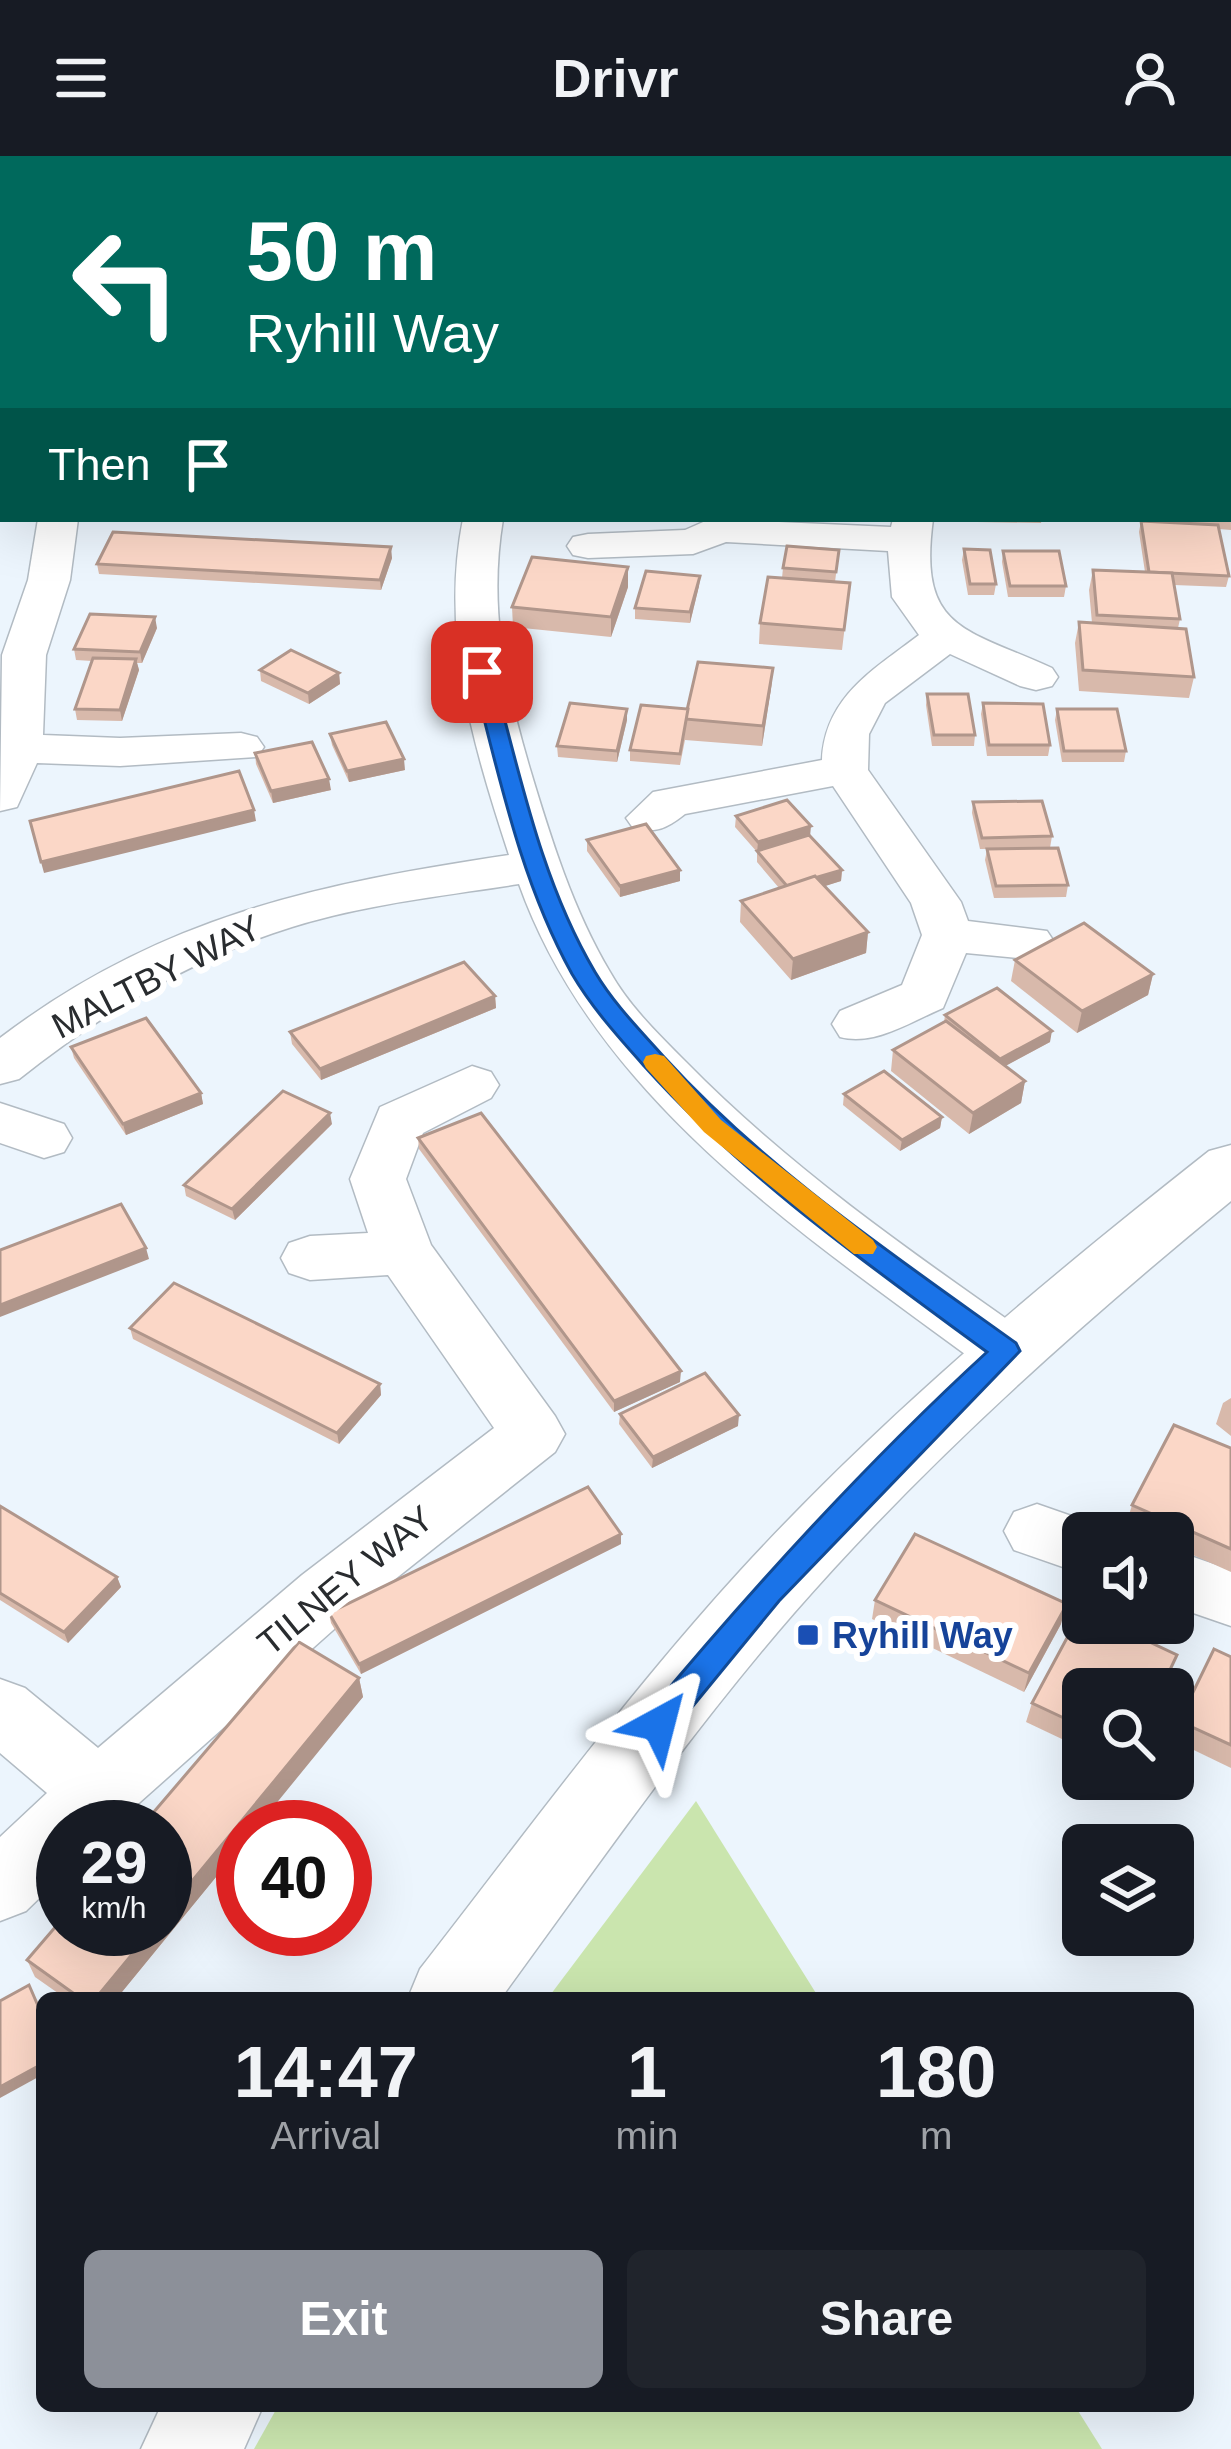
<!DOCTYPE html>
<style>
:root{--surface:#171b24;--page:#20242c;--text:#f1f3f6;--muted:#9ea1a6;--accent:#8c9099}
body{margin:0;font-family:Helvetica,sans-serif;background:var(--page);color:var(--text);height:100vh;display:flex;flex-direction:column;font-size:45px;white-space:nowrap}
*{box-sizing:border-box;margin:0}
p{font-size:39px;color:var(--muted)}
.icon{flex:none;width:66px;height:66px;fill:none;stroke:currentColor;stroke-width:2;stroke-linecap:round;stroke-linejoin:round}
.map{position:relative;flex:1;overflow:hidden}
.side{position:absolute;left:36px;top:1836px;width:1158px;height:420px;display:flex;flex-direction:column;background:var(--surface);border-radius:18px;box-shadow:0 12px 48px #0002}
.side>*{flex:none}
.top-card{position:absolute;left:0px;top:0px;width:1233px;height:366px;box-shadow:0 12px 48px #0002;background:#00695c;color:#fff;overflow:hidden}
.tools{position:absolute;left:1062px;top:1356px;display:grid;gap:24px}
.tools a{display:grid;place-items:center;width:132px;height:132px;border-radius:18px;background:var(--surface);box-shadow:0 12px 48px #0002;font-size:60px}
.speed{position:absolute;left:36px;top:1644px;display:flex;gap:24px;font-size:60px;font-weight:700;text-align:center}
.speed>*{display:grid;place-content:center;width:156px;height:156px;border-radius:50%;background:var(--surface);box-shadow:0 12px 48px #0002;line-height:1}
.speed small{font-size:30px;font-weight:400}
.speed .limit{border:18px solid #d22;background:#fff;color:#111}
.pin{position:absolute;display:grid;place-items:center;width:102px;height:102px;color:#fff;margin:-51px;border-radius:24px;box-shadow:0 6px 18px #0006}
.me{position:absolute;width:132px;margin:-66px;rotate:38deg;stroke-linejoin:round;filter:drop-shadow(0 0 9px #0008)}
.turn{display:flex;align-items:center;gap:42px;height:252px;padding:0 48px;font-size:54px}
.turn .icon{width:156px;height:156px;stroke-width:2.5}
.turn b{display:block;font-size:84px;line-height:102px}
.then{display:flex;align-items:center;height:114px;padding:0 48px;background:#0003;gap:24px;font-size:45px}
.eta{display:flex;justify-content:space-evenly;align-items:center;height:204px;text-align:center}
.eta b{font-size:72px;font-weight:600;line-height:84px}
.action{display:flex;gap:24px;margin-top:auto;padding:24px 48px}
.action a{flex:1;height:138px;border-radius:18px;background:var(--accent);color:#fff;font-size:48px;font-weight:600;line-height:138px;text-align:center}
.action a+a{background:var(--page);color:var(--text)}
header{display:flex;justify-content:space-between;align-items:center;height:156px;padding:0 48px;background:var(--surface);font-size:54px;font-weight:600}
.map>svg:first-child{display:block}
</style>
<header><svg class="icon" aria-label="menu" viewBox="0 0 24 24"><path d="M4 6h16M4 12h16M4 18h16"/></svg>Drivr<svg class="icon" aria-label="person" viewBox="0 0 24 24"><circle cx="12" cy="8" r="4"/><path d="M4 21q1-7 8-7t8 7"/></svg></header>
<div class="map">
<svg width="1231" height="2293" viewBox="0 0 1231 2293">
<rect width="100%" height="100%" fill="#ecf5fd"/>
<!-- green -->
<g fill="#cae5ae">
<path d="M696,1645L819,1842H548Z"/>
<path d="M278,2250H1075L1102,2293H254Z"/>
</g>
<g fill="none" stroke-linecap="round" stroke-linejoin="round">
<!-- street casing -->
<g stroke="#b2bbc3" stroke-width="3">
<g id="street">
<path d="M130,0H179L128,3Z"/>
<path d="M273,0H307L309,3H275Z"/>
<path d="M785,0H820L783,3Z"/>
<path d="M3,18V38L0,39V19Z"/>
<rect x="1230" y="47" width="1" height="20"/>
<path d="M0,139L3,140V162L0,161Z"/>
<rect x="1230" y="194" width="1" height="22"/>
<rect x="0" y="336" width="3" height="24"/>
<path d="M38,363H78L70,424L46,499L43,579L120,582L241,577L257,581L264,591L257,601L120,610L37,607L17,651L0,655L2,499L28,424Z"/>
<path d="M463,363H503C488,452 505,528 530,613C551,683 573,754 610,816C629,850 659,879 686,906C789,1011 908,1094 1028,1178L1037,1195L1028,1212L1006,1219L984,1212C807,1081 596,944 519,728C443,740 365,748 292,771C192,802 101,858 19,923L0,928V882C159,761 316,728 509,699C473,589 440,479 463,363Z"/>
<path d="M710,363L891,371L893,363H933C918,474 964,472 1052,512L1058,521L1052,530L1036,534L1020,530L950,498L885,547L869,578L868,614L961,746L968,765L1047,775L1055,787L1047,799L1029,803L966,797L943,852C910,866 875,890 840,881L832,868L840,855L902,829L922,779L911,747L833,630L685,658C667,672 656,678 633,672L626,662L653,636L822,604C825,541 873,514 919,479L892,441L888,395L726,386L693,398L588,402L573,399L567,390L573,381L588,378L685,374Z"/>
<path d="M472,910L491,916L499,929L491,942L423,977L406,1023L431,1089L555,1260L565,1278L555,1296L350,1459L112,1671H63V1719L26,1755L0,1765V1681L47,1637L0,1597V1523L25,1532L98,1592L302,1419L494,1272L388,1119L310,1124L289,1117L281,1102L289,1087L310,1080L368,1077L350,1023L380,951Z"/>
<path d="M0,947L64,968L72,982L64,996L44,1002L0,987Z"/>
<path d="M1037,1348L1106,1372L1109,1377H1083V1418L1014,1394L1004,1375L1014,1356Z"/>
<path d="M1173,1394L1231,1414V1470L1173,1450Z"/>
</g>
</g>
<!-- secondary casing -->
<g stroke="#b2bbc3" stroke-width="3">
<g id="secondary">
<path d="M1231,989V1045C1076,1172 926,1306 794,1457C688,1579 596,1712 501,1842H408L420,1813C525,1678 625,1541 740,1415C882,1260 1044,1125 1209,995Z"/>
<path d="M161,2250H263L244,2293H141Z"/>
</g>
</g>
<!-- street -->
<use href="#street" fill="#fff" fill-rule="evenodd"/>
<!-- secondary -->
<use href="#secondary" fill="#fff" fill-rule="evenodd"/>
</g>
<!-- wall -->
<g fill="#d8b9ab">
<path d="M1230,283L1231,374L1219,373L1229,420L1226,431L1174,429L1180,463L1178,472L1194,521L1189,542L1079,535L1075,487L1079,466L1092,467L1089,434L1093,414L1145,416L1139,376L1141,365L1182,367L1181,363H1230Z"/>
<path d="M975,363H1042L1041,367L976,366Z"/>
<path d="M964,393L996,428L994,439H968L962,404Z"/>
<path d="M839,394L835,426L850,427L842,494L759,488L760,467L782,422L783,412Z"/>
<path d="M1003,395L1066,430L1064,441H1008L1002,406Z"/>
<path d="M392,402L381,434L99,418L97,408Z"/>
<path d="M628,411V431L611,481L513,471L512,451Z"/>
<path d="M700,420L699,430L690,467L635,463V452Z"/>
<path d="M157,472L142,507H137L139,514L122,565L77,564L75,553L92,505L76,504L74,493Z"/>
<path d="M773,512L771,533L762,590L685,584L680,609L630,605V594L688,553Z"/>
<path d="M260,514L339,517L340,528L309,548L261,525Z"/>
<path d="M927,538L975,579L974,590H932L926,549Z"/>
<path d="M983,547L1050,589L1048,600H987L981,558Z"/>
<path d="M1057,553L1126,595L1124,606H1062L1055,564Z"/>
<path d="M627,564L617,606L558,601L557,590Z"/>
<path d="M330,578L405,614L349,626L332,589Z"/>
<path d="M255,597L331,634L273,647L256,608Z"/>
<path d="M973,646L1052,680L1050,692L980,693L972,657Z"/>
<path d="M736,660L810,680L842,714L841,725L824,730L868,776L866,797L791,824L740,766L741,745L779,732L757,706V696L735,671Z"/>
<path d="M587,684L680,714V725L620,741L587,695Z"/>
<path d="M987,693L1068,729L1066,741L994,742L985,704Z"/>
<path d="M1015,804L1153,818L1148,839L1077,877L1011,825Z"/>
<path d="M495,840L496,852L321,924L292,888L290,876Z"/>
<path d="M945,859L1050,886L1005,910L1025,925L1021,947L969,978L891,915L893,894L944,866Z"/>
<path d="M71,891L201,937L203,948L126,979L74,902Z"/>
<path d="M844,938L942,961L940,972L900,995L843,949Z"/>
<path d="M332,968L235,1064L186,1040L184,1029Z"/>
<path d="M418,982L680,1226L614,1256L419,993Z"/>
<path d="M130,1172L380,1228L381,1239L339,1288L133,1183Z"/>
<path d="M1231,1242V1280L1216,1268L1223,1247Z"/>
<path d="M620,1258L738,1270L652,1312L619,1268Z"/>
<path d="M1231,1292V1416L1173,1390V1377H1144L1126,1369L1132,1349Z"/>
<path d="M0,1350L117,1421L121,1431L68,1487L0,1444Z"/>
<path d="M621,1388L361,1518L331,1467L329,1457Z"/>
<path d="M875,1444L1061,1468L1024,1536L872,1463Z"/>
<path d="M1082,1454L1083,1467H1109L1177,1499L1163,1533H1083V1593L1026,1566L1032,1547Z"/>
<path d="M1231,1501V1612L1173,1584L1179,1565Z"/>
<path d="M359,1522L363,1541L243,1671V1688L117,1842H65L35,1821L27,1804Z"/>
</g>
<!-- shaded-wall -->
<g fill="#b0968b">
<path d="M23,0H86L67,3H4Z"/>
<path d="M342,0H381V2L336,3V1Z"/>
<rect x="0" y="286" width="3" height="20"/>
<path d="M391,391L392,402L381,434L380,424Z"/>
<path d="M628,411V431L611,481V461Z"/>
<path d="M700,420L699,430L690,467V456Z"/>
<path d="M155,461L157,472L142,507L140,496Z"/>
<path d="M136,503L139,514L122,565L120,554Z"/>
<path d="M773,512L771,533L762,590L763,570Z"/>
<path d="M339,517L340,528L309,548L308,537Z"/>
<path d="M627,553V564L617,606V595Z"/>
<path d="M404,603L405,614L349,626L347,615Z"/>
<path d="M329,623L331,634L273,647L271,635Z"/>
<path d="M254,654L256,665L44,717L41,706Z"/>
<path d="M811,670L810,681L757,697L758,686Z"/>
<path d="M680,714V725L620,741V730Z"/>
<path d="M842,714L841,725L788,742L789,731Z"/>
<path d="M868,776L866,797L791,824L793,803Z"/>
<path d="M1153,818L1148,839L1077,877L1082,855Z"/>
<path d="M495,840L496,852L321,924L320,913Z"/>
<path d="M1052,875L1050,886L998,914L1000,903Z"/>
<path d="M1025,925L1021,947L969,978L973,957Z"/>
<path d="M201,937L203,948L126,979L123,968Z"/>
<path d="M330,957L332,968L235,1064L232,1053Z"/>
<path d="M942,961L940,972L900,995L902,984Z"/>
<path d="M146,1092L149,1103L0,1161V1149Z"/>
<path d="M681,1215L680,1226L614,1256V1245Z"/>
<path d="M380,1228L381,1239L339,1288L337,1277Z"/>
<path d="M739,1259L738,1270L652,1312L653,1301Z"/>
<path d="M621,1378V1388L361,1518L359,1508Z"/>
<path d="M117,1421L121,1431L68,1487L64,1476Z"/>
<path d="M1067,1448L1061,1468L1024,1536L1029,1517Z"/>
<path d="M359,1522L363,1541L257,1671H243V1688L117,1842H96L153,1773H165V1758Z"/>
<path d="M42,1908V1919L0,1942V1931Z"/>
</g>
<!-- building -->
<g fill="#fbd7c7" stroke="#b0968b" stroke-width="3">
<path d="M266,0H278L280,3H247Z"/>
<path d="M616,0H645L657,3H611Z"/>
<path d="M3,250V286H0V251Z"/>
<path d="M1230,315H1231V363H1229Z"/>
<path d="M1141,365L1218,369L1229,420L1149,416Z"/>
<path d="M113,376L391,391L380,424L97,408Z"/>
<path d="M787,390L839,394L836,416L783,412Z"/>
<path d="M964,393L990,394L996,428H970Z"/>
<path d="M1003,395H1059L1066,430H1010Z"/>
<path d="M532,401L628,411L611,461L512,451Z"/>
<path d="M1093,414L1172,417L1180,463L1097,459Z"/>
<path d="M646,415L700,420L690,456L635,452Z"/>
<path d="M768,421L850,427L844,474L760,467Z"/>
<path d="M90,458L155,461L140,496L74,493Z"/>
<path d="M1079,466L1186,473L1194,521L1083,514Z"/>
<path d="M291,494L339,517L308,537L260,514Z"/>
<path d="M93,502L136,503L120,554L75,553Z"/>
<path d="M698,506L773,512L763,570L685,563Z"/>
<path d="M927,538H968L975,579H934Z"/>
<path d="M570,547L627,553L617,595L557,590Z"/>
<path d="M983,547L1043,548L1050,589H989Z"/>
<path d="M641,549L688,553L680,598L630,594Z"/>
<path d="M1057,553H1117L1126,595H1064Z"/>
<path d="M386,566L404,603L347,615L330,578Z"/>
<path d="M312,586L329,623L271,635L255,597Z"/>
<path d="M239,615L254,654L41,706L30,665Z"/>
<path d="M787,644L811,670L758,686L736,660Z"/>
<path d="M1042,645L1052,680L982,682L973,646Z"/>
<path d="M646,668L680,714L620,730L587,684Z"/>
<path d="M809,679L842,714L787,730L757,695Z"/>
<path d="M1058,692L1068,729L996,730L987,693Z"/>
<path d="M815,720L868,776L793,803L741,745Z"/>
<path d="M1084,767L1153,818L1082,855L1015,804Z"/>
<path d="M464,806L495,840L320,913L290,876Z"/>
<path d="M997,832L1052,875L1000,903L945,859Z"/>
<path d="M146,862L201,937L123,968L71,891Z"/>
<path d="M946,865L1025,925L973,957L893,894Z"/>
<path d="M884,915L942,961L902,984L844,938Z"/>
<path d="M283,935L330,957L232,1053L184,1029Z"/>
<path d="M481,957L681,1215L614,1245L418,982Z"/>
<path d="M121,1048L146,1092L0,1149V1094Z"/>
<path d="M174,1127L380,1228L337,1277L130,1172Z"/>
<path d="M705,1217L739,1259L653,1301L620,1258Z"/>
<path d="M1174,1269L1231,1292V1393L1132,1349Z"/>
<path d="M588,1331L621,1378L359,1508L329,1457Z"/>
<path d="M0,1350L117,1421L64,1476L0,1437Z"/>
<path d="M915,1378L1067,1448L1029,1517L875,1444Z"/>
<path d="M1082,1454L1083,1467H1109L1177,1499L1161,1533H1083V1571L1032,1547Z"/>
<path d="M299,1486L359,1522L165,1758V1671H141Z"/>
<path d="M1214,1493L1231,1501V1589L1179,1565Z"/>
<path d="M63,1762V1773H153L96,1842H80L27,1804Z"/>
<path d="M29,1829L42,1859V1908L0,1931V1845Z"/>
</g>
<!-- route -->
<path fill="#1a73e8" stroke="#114b97" stroke-width="3" d="M482,510L492,516C520,618 541,725 595,816C614,848 640,874 664,901C767,1014 892,1098 1016,1187L1020,1195L779,1445L670,1578L659,1582L648,1578L643,1568L648,1557C754,1430 865,1308 987,1196C866,1107 746,1023 645,911C619,882 592,852 572,818C520,724 499,619 472,516Z"/>
<!-- slow -->
<path fill="#f59e0b" d="M655,898L664,900L721,964L873,1084L877,1091L873,1098H854L704,976L646,912L643,906L646,900Z"/>
<!-- markers -->
<rect fill="#1a4fb4" stroke="#fff" stroke-width="4.5" x="796" y="1467" width="24" height="24" rx="6"/>
<g text-anchor="middle" stroke-width="12" stroke-linejoin="round" paint-order="stroke">
<!-- street labels -->
<g font-size="36" fill="#292c2f" stroke="#fff">
<text transform="translate(156 820) rotate(-27)" y="13">MALTBY WAY</text>
<text transform="translate(345 1424) rotate(-39)" y="13">TILNEY WAY</text>
</g>
<!-- transit labels -->
<g font-size="36" font-weight="bold" fill="#164399" stroke="#fff" text-anchor="start">
<text x="832" y="1492">Ryhill Way</text>
</g>
</g>
</svg>
<div class="tools">
<a><svg class="icon" aria-label="sound" viewBox="0 0 24 24"><path d="M4 9h4l5-4v14l-5-4H4zM17 9q2 3 0 6"/></svg></a>
<a><svg class="icon" aria-label="search" viewBox="0 0 24 24"><circle cx="10" cy="10" r="6"/><path d="M15 15l6 6"/></svg></a>
<a><svg class="icon" aria-label="layers" viewBox="0 0 24 24"><path d="M12 4l9 5-9 5-9-5zM3 14l9 5 9-5"/></svg></a>
</div>
<div class="speed"><div>29<small>km/h</small></div><div class="limit">40</div></div>
<div class="pin" style="left:482px;top:516px;background:#d93025"><svg class="icon" aria-label="arrive" viewBox="0 0 24 24"><path d="M6 21V4h12l-3 4 3 4H6"/></svg></div>
<svg class="me" style="left:659px;top:1568px" viewBox="-20 -20 40 40"><path d="M0-17L14 15 0 8-14 15z" fill="#1a73e8" stroke="#fff" stroke-width="4"/></svg>
<div class="top-card">
<div class="turn"><svg class="icon" aria-label="left" viewBox="0 0 24 24"><path d="M17 20v-9H6M10 6l-5 5 5 5"/></svg><div><b>50 m</b>Ryhill Way</div></div>
<div class="then">Then<svg class="icon" aria-label="arrive" viewBox="0 0 24 24"><path d="M6 21V4h12l-3 4 3 4H6"/></svg></div>
</div>
<section class="side">
<div class="eta">
<div><b>14:47</b><p>Arrival</p></div>
<div><b>1</b><p>min</p></div>
<div><b>180</b><p>m</p></div>
</div>
<div class="action"><a>Exit</a><a>Share</a></div>
</section>
</div>
